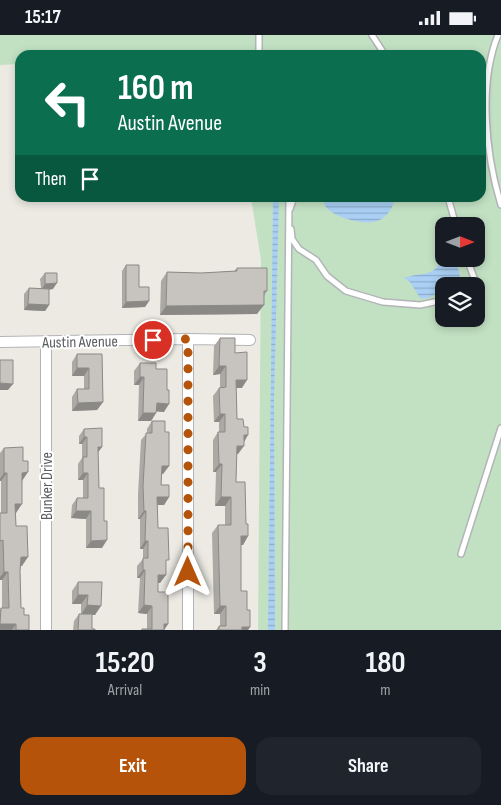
<!DOCTYPE html>
<style>
:root{--surface:#171b24;--page:#20242c;--text:#f1f3f6;--muted:#9ea1a6;--accent:#b45309}
body{margin:0;font-family:"Sofia Sans Condensed",sans-serif;background:var(--page);color:var(--text);height:100vh;display:flex;flex-direction:column;font-size:19px;white-space:nowrap}
*{box-sizing:border-box;margin:0}
p{font-size:16px;color:var(--muted)}
.icon{flex:none;width:28px;height:28px;fill:none;stroke:currentColor;stroke-width:2;stroke-linecap:round;stroke-linejoin:round}
.map{position:relative;height:595px;overflow:hidden}
.drawer{display:flex;flex-direction:column;background:var(--surface);flex:1}
.drawer>*{flex:none}
.guide{position:absolute;left:15px;top:15px;width:471px;height:152px;border-radius:15px;box-shadow:0 2px 8px #0003;background:#0b6e4f;color:#fff;overflow:hidden}
.needle{width:32px;rotate:90deg}
.fabs{position:absolute;left:435px;top:182px;display:grid;gap:10px}
.fabs a{display:grid;place-items:center;width:50px;height:50px;border-radius:10px;background:var(--surface);box-shadow:0 2px 8px #0003;font-size:25px}
.pin{position:absolute;display:grid;place-items:center;width:42px;height:42px;color:#fff;margin:-21px;border:2px solid #fff;border-radius:50%;box-shadow:0 1px 5px #0007}
.me{position:absolute;width:55px;margin:-28px;rotate:0deg;stroke-linejoin:round;filter:drop-shadow(0 0 4px #0008)}
.turn{display:flex;align-items:center;gap:18px;height:105px;padding:0 20px;font-size:22px}
.turn .icon{width:65px;height:65px;stroke-width:2.5}
.turn b{display:block;font-size:35px;line-height:42px}
.then{display:flex;align-items:center;height:48px;padding:0 20px;background:#0003;gap:10px;font-size:19px}
.eta{display:flex;justify-content:space-evenly;align-items:center;height:85px;text-align:center}
.eta b{font-size:30px;font-weight:700;line-height:35px}
.button{display:flex;gap:10px;margin-top:auto;padding:10px 20px}
.button a{flex:1;height:58px;border-radius:15px;background:var(--accent);color:#fff;font-size:20px;font-weight:700;line-height:58px;text-align:center}
.button a+a{background:var(--page);color:var(--text)}
.status{display:flex;justify-content:space-between;align-items:center;height:35px;padding:0 25px;background:var(--surface);direction:ltr}
.status svg{height:14px;fill:currentColor}
.map>svg:first-child{display:block}
</style>
<div class="status"><b>15:17</b><svg viewBox="0 0 49 12"><path d="M0 12V9h3v3zM5 12V6h3v6zM10 12V3h3v9zM15 12V0h3v12zM26 1h20v11H26zM47 4h2v5h-2z"/></svg></div>
<div class="map">
<svg width="501" height="595" viewBox="0 0 501 595">
<defs>
<pattern id="water-rules" width="6" height="5" patternUnits="userSpaceOnUse" patternTransform="scale(1.25)"><rect width="6" height="5" fill="#aad0f5"/><path d="M0 2.5h6" fill="none" stroke="#8dacca"/></pattern>
</defs>
<rect width="100%" height="100%" fill="#eceae3"/>
<!-- grass -->
<path fill="#c2e1c3" fill-rule="evenodd" d="M0,0H501V595H258L261,225L251,163L481,162V20H20V29L0,30ZM444,191H476V224H444ZM444,251H476V284H444Z"/>
<!-- water -->
<g fill="url(#water-rules)">
<path d="M279,163L274,366L275,595H268L273,163Z"/>
<path d="M328,163L331,162L396,163C392,172 388,183 377,186C364,191 330,182 324,169Z"/>
<path d="M444,219V224H454L459,236L461,250L444,251V258C433,257 429,266 420,263L410,247L404,243C424,236 435,244 444,219Z"/>
</g>
<g fill="none" stroke-linecap="round" stroke-linejoin="round">
<!-- service casing -->
<g stroke="#b3b4b8" stroke-width="8">
<g id="service">
<path d="M259,0V20"/>
<path d="M372,0L385,20"/>
<path d="M498,0C478,49 486,121 501,170"/>
<path d="M448,162L456,191"/>
<path d="M290,174L294,162"/>
<path d="M291,194L292,204L299,214L316,225L327,241L346,256L383,267L420,270L444,265"/>
<path d="M467,224L479,256"/>
<path d="M461,519L501,393"/>
<path d="M285,595L289,162"/>
</g>
</g>
<!-- minor casing -->
<g stroke="#b3b4b8" stroke-width="12">
<g id="minor">
<path d="M0,307L188,304L250,305"/>
<path d="M46,595V306"/>
<path d="M188,595V304"/>
</g>
</g>
<!-- service -->
<use href="#service" stroke="#fff" stroke-width="5"/>
<!-- minor -->
<use href="#minor" stroke="#fff" stroke-width="10"/>
</g>
<!-- wall -->
<g fill="#aba9a4">
<path d="M126,230L139,252L149,266L145,272L122,273V236Z"/>
<path d="M237,233L267,256L264,261L257,279L160,280L161,246L167,237L201,238L234,236Z"/>
<path d="M45,238L53,254L49,255V270L45,276L24,275V259L29,253H41L40,244Z"/>
<path d="M220,303L235,318L242,353H236L237,384L244,407L238,419H236V447L248,501L243,510H241V556L247,575L250,592L248,595H216L219,591H220V579H214L212,498L218,490H225V471H215L216,437H213V405L218,397H219V387H214L213,361L219,353H220V339L213,340L214,311Z"/>
<path d="M77,319H102L103,367L97,375L72,376V362L77,354H84V341H72V327Z"/>
<path d="M140,328L156,334L167,355L164,377L156,376V378L151,386H138L139,350H134V336Z"/>
<path d="M152,386L165,397L169,431L163,439H162L161,450L169,462L164,470H157L158,493L166,530L160,548H158V557L168,589L164,595H141L142,594H147V579L138,578L140,543H137V531L143,524V514H140V484H138V459L141,405L147,398V394Z"/>
<path d="M84,394L98,419L99,453L102,513H86V484L71,483L72,470L77,463H83V445H78V429L82,423V409H79V401Z"/>
<path d="M4,413L22,446L16,478V491L22,531H21L20,536L21,573L29,595H0V574L1,573H2V545H0V478H1V446H0V418Z"/>
<path d="M78,547H102L95,580H92V594L95,595H73L74,586L79,579H81V569H72V556Z"/>
</g>
<!-- shaded-wall -->
<g fill="#8b8986">
<path d="M57,248L53,254L41,255L45,249Z"/>
<path d="M149,266L145,272L122,273L126,267Z"/>
<path d="M28,269L49,270L45,276L24,275Z"/>
<path d="M264,270L257,279L160,280L166,271Z"/>
<path d="M219,331H226L220,339L213,340Z"/>
<path d="M77,333H89L84,341H72Z"/>
<path d="M140,342H144L139,350H134Z"/>
<path d="M236,345H247L242,353H230Z"/>
<path d="M0,348L13,349L8,355H0Z"/>
<path d="M103,367L97,375L72,376L78,368Z"/>
<path d="M157,368L169,369L164,377L151,376Z"/>
<path d="M143,378H156L151,386H138Z"/>
<path d="M220,379H225L219,387H214Z"/>
<path d="M244,400H248L243,409Z"/>
<path d="M84,402H87L82,409H79Z"/>
<path d="M237,411H244L238,419L231,420Z"/>
<path d="M98,412H102L97,419Z"/>
<path d="M219,429H222L216,437H213Z"/>
<path d="M162,431H169L163,439H156Z"/>
<path d="M28,437L22,446V438Z"/>
<path d="M4,438H7L1,446H0V444Z"/>
<path d="M83,438H88L83,445H78Z"/>
<path d="M157,462H169L164,470H152Z"/>
<path d="M221,462H231L225,471H215Z"/>
<path d="M15,469H22L16,478H10Z"/>
<path d="M76,476H91L86,484L71,483Z"/>
<path d="M144,476H146L140,484H138Z"/>
<path d="M241,501H248L243,510H235Z"/>
<path d="M107,505L102,513H86L91,506Z"/>
<path d="M145,506H148L143,514H140Z"/>
<path d="M21,522H28L22,531H15Z"/>
<path d="M143,535H145L140,543H137Z"/>
<path d="M4,537H8L2,545H0V542Z"/>
<path d="M158,540H166L160,548H153Z"/>
<path d="M78,560H88L81,569H72Z"/>
<path d="M87,570L101,571L95,580H81Z"/>
<path d="M144,570L152,571L147,579L138,578Z"/>
<path d="M220,571H226L220,579H214Z"/>
<path d="M0,589H16L12,595H0Z"/>
<path d="M164,589H168L164,595Z"/>
<path d="M242,592H250L248,595H240Z"/>
</g>
<!-- building -->
<g fill="#c7c4bf" stroke="#8b8986">
<path d="M126,230H139V252H149V266L126,267Z"/>
<path d="M237,233H267V256H264V270L166,271L167,237L201,238L237,236Z"/>
<path d="M45,238H57V248L45,249Z"/>
<path d="M29,253L49,254V270L28,269Z"/>
<path d="M220,303H235V318L247,317V345H236L237,384H243L244,392H248V400H244V411H237L236,447H245L246,489H248V501H241V556H247V575H250V592H242V595H219V591H226V571H220L218,490H231V462H221L222,429H219L218,397H225V379H220L219,353L226,352V331H219Z"/>
<path d="M77,319H102L103,367L78,368L77,354H89V333H77Z"/>
<path d="M0,325H13V349L0,348Z"/>
<path d="M140,328H156V334H167V355H169V369L157,368L156,378H143L144,342H140Z"/>
<path d="M152,386H165V397H169V431H162L161,450H169V462H157L158,493H168L169,525H166V540H158V557H168V589H164V595H142V594H152V571L144,570L145,535H143V523H148V506H145L146,476H144L143,451L146,398H152Z"/>
<path d="M102,393V412H98L99,453H104V486H107V505L91,506V476H76L77,463H88V438H83V422H87V402H84V394Z"/>
<path d="M23,412V426H28V437L22,438V469H15L16,491H27L28,522H21L20,536L21,573H24V580H29V595H16V589H0L1,573H9L8,537H4L3,505L0,506V478H7V438H4V413Z"/>
<path d="M78,547H102L101,571L87,570L88,560H78Z"/>
<path d="M79,579H92V594H95V595H78Z"/>
</g>
<g fill="none" stroke-linecap="round" stroke-linejoin="round">
<!-- route -->
<path stroke="#b45309" stroke-width="9" stroke-dasharray="0 16.2" d="M153,305L188,304V537"/>
</g>
<g text-anchor="middle" stroke-width="4" stroke-linejoin="round" paint-order="stroke">
<!-- street labels -->
<g font-size="16" fill="#5b5d61" stroke="#fff">
<text transform="translate(80 306) rotate(-1)" y="6">Austin Avenue</text>
<text transform="translate(46 451) rotate(-90)" y="6">Bunker Drive</text>
</g>
</g>
</svg>
<div class="fabs">
<a><svg class="needle" viewBox="-14 -14 28 28"><path d="M0-13l5 13h-10z" fill="#e53935"/><path d="M0 13l5-13h-10z" fill="#9ea1a6"/></svg></a>
<a><svg class="icon" aria-label="layers" viewBox="0 0 24 24"><path d="M12 4l9 5-9 5-9-5zM3 14l9 5 9-5"/></svg></a>
</div>
<div class="pin" style="left:153px;top:305px;background:#d93025"><svg class="icon" aria-label="arrive" viewBox="0 0 24 24"><path d="M6 21V4h12l-3 4 3 4H6"/></svg></div>
<svg class="me" style="left:188px;top:537px" viewBox="-20 -20 40 40"><path d="M0-17L14 15 0 8-14 15z" fill="#b45309" stroke="#fff" stroke-width="4"/></svg>
<div class="guide">
<div class="turn"><svg class="icon" aria-label="left" viewBox="0 0 24 24"><path d="M17 20v-9H6M10 6l-5 5 5 5"/></svg><div><b>160 m</b>Austin Avenue</div></div>
<div class="then">Then<svg class="icon" aria-label="arrive" viewBox="0 0 24 24"><path d="M6 21V4h12l-3 4 3 4H6"/></svg></div>
</div>
</div>
<section class="drawer">
<div class="eta">
<div><b>15:20</b><p>Arrival</p></div>
<div><b>3</b><p>min</p></div>
<div><b>180</b><p>m</p></div>
</div>
<div class="button"><a>Exit</a><a>Share</a></div>
</section>
